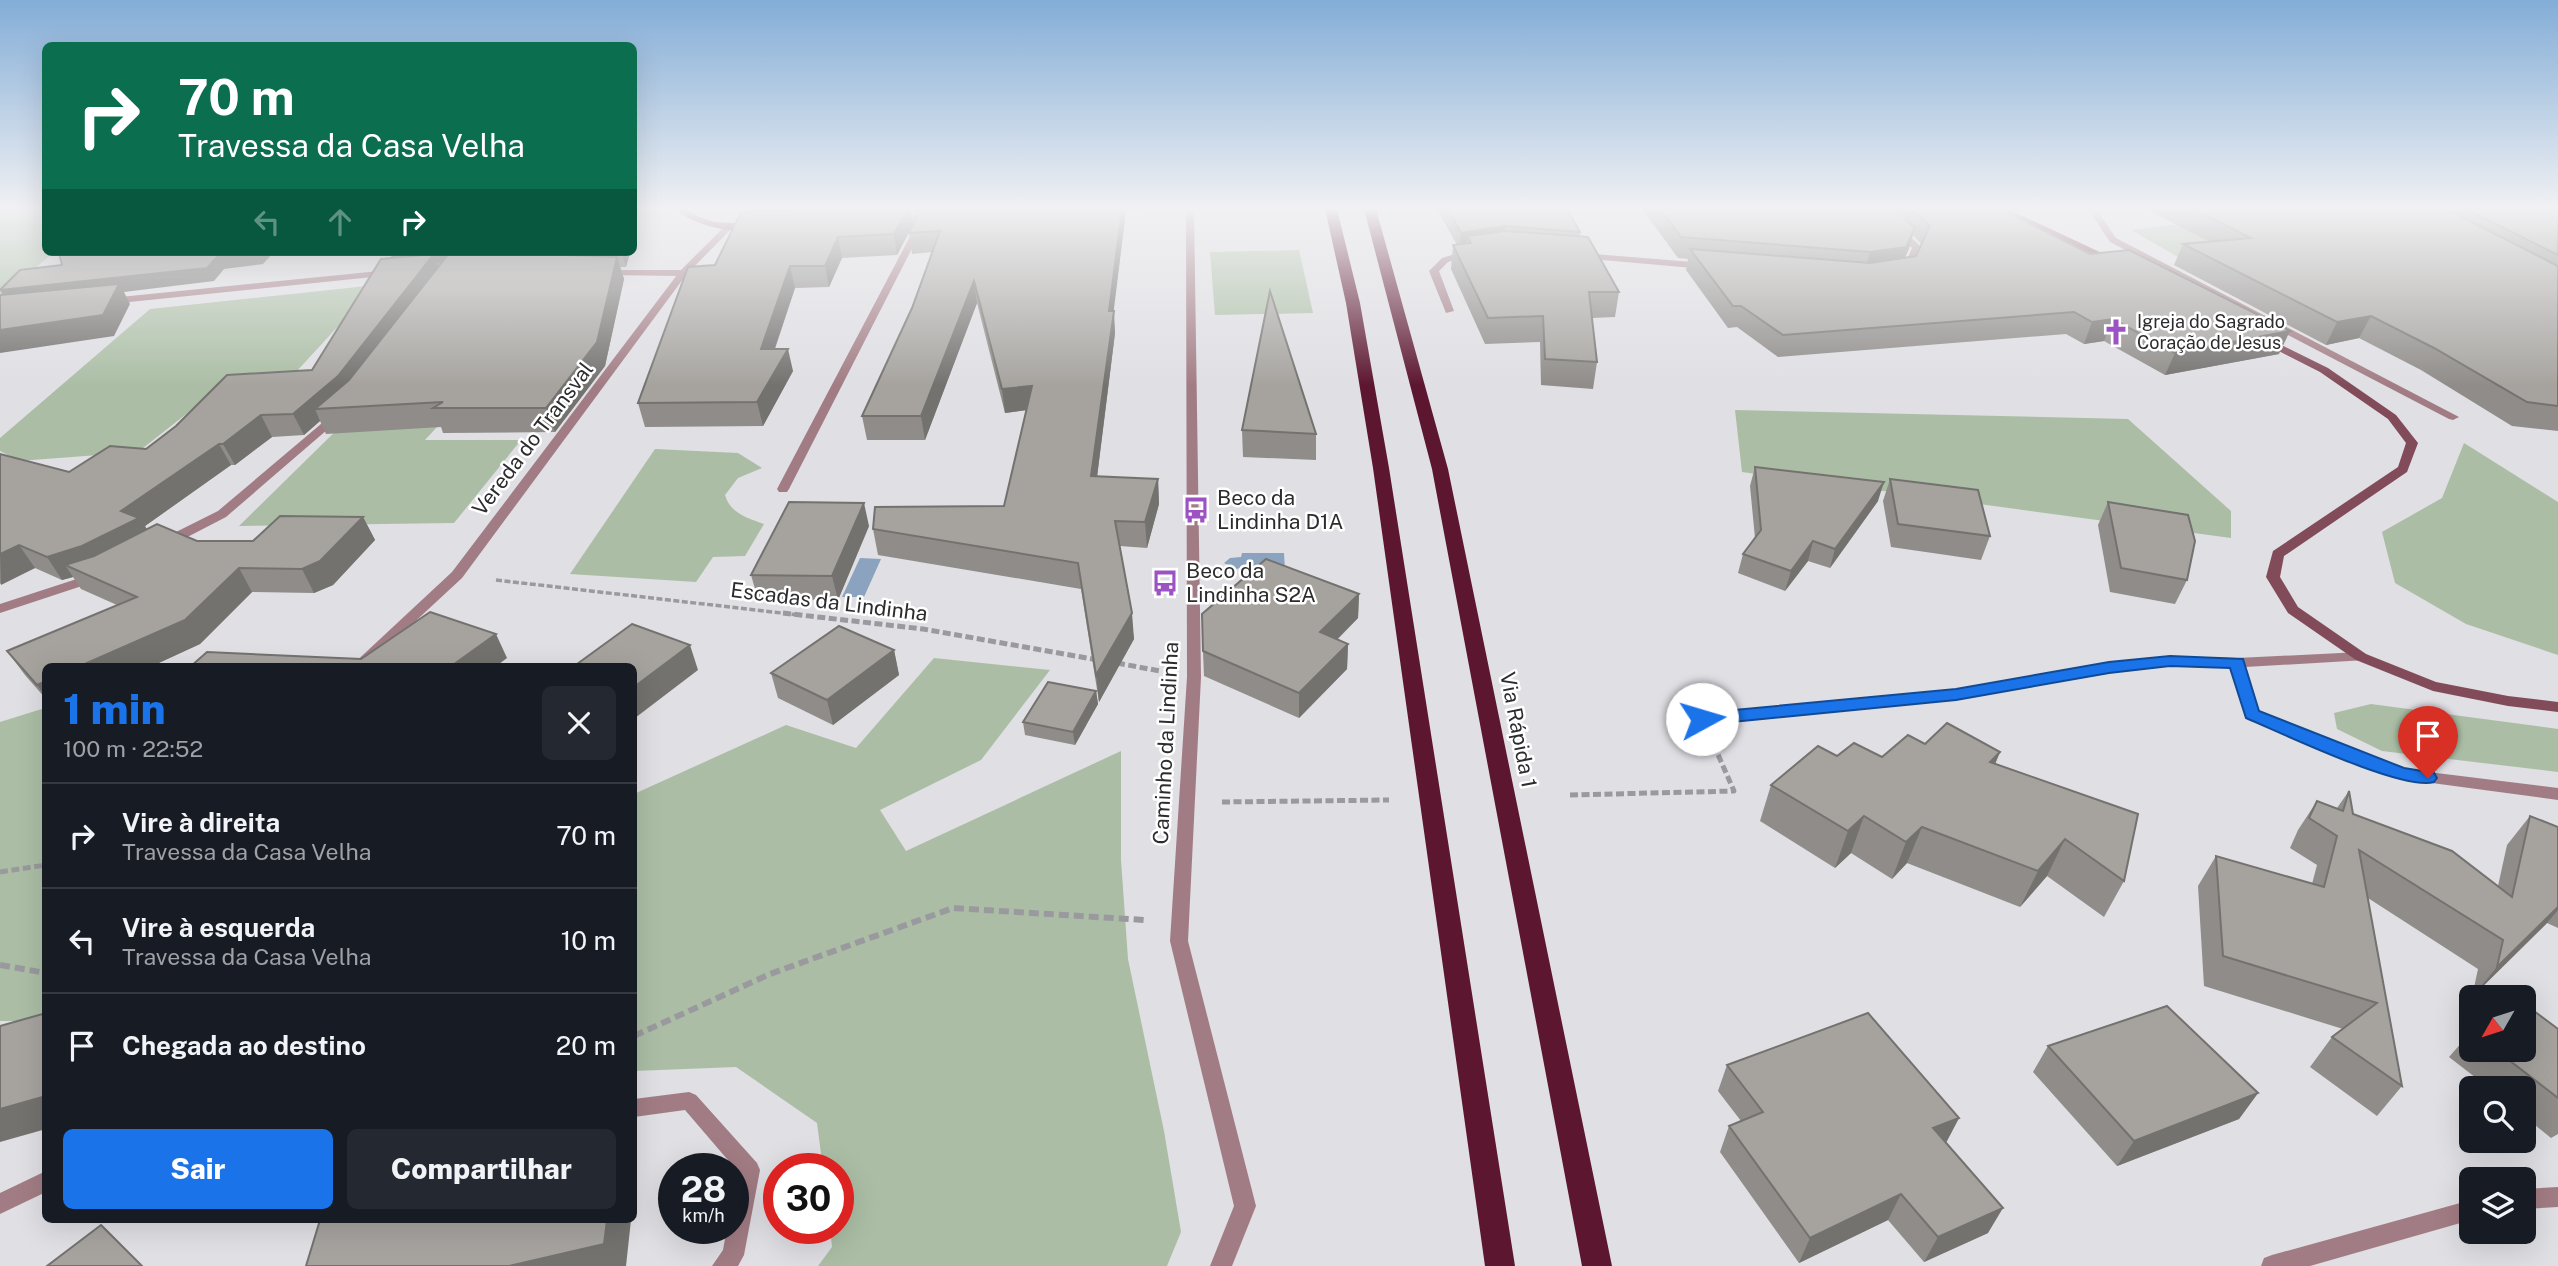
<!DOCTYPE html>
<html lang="pt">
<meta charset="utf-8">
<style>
:root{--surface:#171b24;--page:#242831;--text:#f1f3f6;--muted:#9ea1a6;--line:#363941;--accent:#1a73e8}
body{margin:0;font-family:"Public Sans",sans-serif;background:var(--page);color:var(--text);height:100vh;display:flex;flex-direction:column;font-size:26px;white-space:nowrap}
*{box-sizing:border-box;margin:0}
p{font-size:23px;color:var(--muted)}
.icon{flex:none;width:38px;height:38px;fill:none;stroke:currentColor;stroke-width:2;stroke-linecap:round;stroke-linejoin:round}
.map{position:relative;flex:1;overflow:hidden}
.sheet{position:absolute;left:42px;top:663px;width:595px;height:560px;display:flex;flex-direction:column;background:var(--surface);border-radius:10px;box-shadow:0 7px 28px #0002}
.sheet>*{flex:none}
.top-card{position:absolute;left:42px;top:42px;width:595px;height:214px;border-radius:10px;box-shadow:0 7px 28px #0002;background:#0b6e4f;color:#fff;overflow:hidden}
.needle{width:46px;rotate:231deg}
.fabs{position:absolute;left:2459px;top:985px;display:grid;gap:14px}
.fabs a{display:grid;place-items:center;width:77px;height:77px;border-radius:10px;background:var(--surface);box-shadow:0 7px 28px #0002;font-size:35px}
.speed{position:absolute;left:658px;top:1153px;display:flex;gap:14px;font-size:35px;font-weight:700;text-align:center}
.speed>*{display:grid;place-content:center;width:91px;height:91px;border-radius:50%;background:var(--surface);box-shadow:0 7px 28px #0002;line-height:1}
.speed small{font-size:18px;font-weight:400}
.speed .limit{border:10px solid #d22;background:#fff;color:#111}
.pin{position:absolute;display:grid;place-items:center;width:60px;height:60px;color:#fff;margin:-72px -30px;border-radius:50% 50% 50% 0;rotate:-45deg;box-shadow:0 0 7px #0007}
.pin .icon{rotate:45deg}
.me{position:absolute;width:77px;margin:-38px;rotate:84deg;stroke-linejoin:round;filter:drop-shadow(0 0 5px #0008)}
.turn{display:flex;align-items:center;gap:24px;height:147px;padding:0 21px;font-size:32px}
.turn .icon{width:91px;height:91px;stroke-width:2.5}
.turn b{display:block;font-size:49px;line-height:60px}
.lanes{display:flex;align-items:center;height:66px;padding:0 21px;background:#0003;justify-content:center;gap:35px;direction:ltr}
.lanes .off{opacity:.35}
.round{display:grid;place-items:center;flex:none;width:74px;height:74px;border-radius:10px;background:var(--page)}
.summary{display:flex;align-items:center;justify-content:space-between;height:119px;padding:0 21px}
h1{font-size:42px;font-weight:800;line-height:52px;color:var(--accent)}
.button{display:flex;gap:14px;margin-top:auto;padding:14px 21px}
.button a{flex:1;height:80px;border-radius:10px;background:var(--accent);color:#fff;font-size:28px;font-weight:800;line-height:80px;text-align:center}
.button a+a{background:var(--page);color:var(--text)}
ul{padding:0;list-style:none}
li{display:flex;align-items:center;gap:21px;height:105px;padding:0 21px;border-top:2px solid var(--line)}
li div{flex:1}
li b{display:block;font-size:26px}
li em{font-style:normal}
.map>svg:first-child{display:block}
</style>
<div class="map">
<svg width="2558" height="1266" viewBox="0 0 2558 1266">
<rect width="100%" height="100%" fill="#dfdfe4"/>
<!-- green -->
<g fill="#abbea5">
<path d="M0,209H45L46,252H54L0,298Z"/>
<path d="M2246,216L2296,246L2178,257L2131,230Z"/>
<path d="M1299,250L1313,313L1215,315L1210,252Z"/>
<path d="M376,285L296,372L232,378L138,452L19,461L0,451V438L150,309Z"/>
<path d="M1735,410L2128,419L2231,511V538L1742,472Z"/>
<path d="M448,415L425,440H521L454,523L239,526L351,416Z"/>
<path d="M2464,443L2558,502V655L2466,624L2395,583L2382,532L2442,498Z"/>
<path d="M655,449L738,453L762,468L738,478L725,495C730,513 747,518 764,524L745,556L713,557L696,582L570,574Z"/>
<path d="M934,658L1050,670L981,760L880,810L906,851L1121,751V860L1128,959L1164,1131L1181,1232L1167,1266H818L832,1247L830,1229L838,1228V1169H823L817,1123L736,1067L634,1071V794L786,725L856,748Z"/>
<path d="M2371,704L2558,729V772L2382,751L2337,729L2334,713Z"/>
<path d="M45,708V1021H0V722Z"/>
</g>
<!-- water -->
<g fill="#8ba3be">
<path d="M1242,553H1284L1285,570L1242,571L1241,568L1236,569L1224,563L1230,558L1241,557Z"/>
<path d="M860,558L881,559L864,597H842Z"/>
</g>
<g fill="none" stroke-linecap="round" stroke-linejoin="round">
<!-- path-far2 -->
<path stroke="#9a9a9e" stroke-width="3.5" stroke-dasharray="6 2.5" stroke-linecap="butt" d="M496,580L799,615"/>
<!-- path-far1 -->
<g stroke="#9a9a9e" stroke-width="5" stroke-dasharray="8 3.5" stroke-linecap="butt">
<path d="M783,613L923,629L1098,660"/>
<path d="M1117,663L1160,671"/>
<path d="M1570,795L1734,791L1716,750"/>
<path d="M1222,802L1389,800"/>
<path d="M0,872L46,865"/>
</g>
<!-- path -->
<g stroke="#9a9a9e" stroke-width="6" stroke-dasharray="10 5" stroke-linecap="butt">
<path d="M0,965L46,973"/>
<path d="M634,1036L770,974L953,908L1144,920"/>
</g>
<!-- service -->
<g fill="#a27c84" fill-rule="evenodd">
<path d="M2088,209H2096L2116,238L2459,417L2453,420L2449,419L2110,242Z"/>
<path d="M605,270H683L688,273L683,276L602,275V271Z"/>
</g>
<!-- minor -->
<g fill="#a27c84" fill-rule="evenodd">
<path d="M902,209H911L924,225L789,489L787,492H779L777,489L916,225Z"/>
<path d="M1186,209H1194L1201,677L1188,941L1256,1206L1232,1266H1210L1234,1206L1170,941L1187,677Z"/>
<path d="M1873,209H1882L1922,248L1909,274L1901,272L1912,248Z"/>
<path d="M727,224L734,226L686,275L462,578L366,667H350L452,572L680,271Z"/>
<path d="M1468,250L1471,251V255L1448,262L1439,271L1454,311L1446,313L1429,271L1442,258Z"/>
<path d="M1582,253L1705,263L1710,266L1705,269L1579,258L1577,256Z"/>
<path d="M389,270L394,273L392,275L110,304L105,301L110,298Z"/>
<path d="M338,412L342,413V417L226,517L172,545H162L161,542L162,539L218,511L334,413Z"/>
<path d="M95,573L102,577L100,580L0,613V604Z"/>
<path d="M2361,652L2366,654L2368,657L2366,660L2245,667L2259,711L2404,769L2558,788V800L2402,779L2247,718L2231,667L2170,666L2109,673L1956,699L1702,724L1694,719L1702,714L1956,689L2109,663L2170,656L2237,658Z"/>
<path d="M689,1092L696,1095L757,1163L760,1170L744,1255L738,1266H712L723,1250L727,1228H733V1200L739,1173L685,1110L634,1117V1099Z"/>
<path d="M46,1171V1192L0,1214V1193Z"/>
<path d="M2558,1187V1207L2524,1209V1189Z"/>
<path d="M2471,1200V1220L2310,1266H2261L2264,1258L2272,1255Z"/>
</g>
<!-- secondary -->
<g fill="#814b59" fill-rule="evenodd">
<path d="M676,209H685L699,217L714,222L752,224L756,227C738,237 690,224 676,209Z"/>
<path d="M1997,209H2008L2119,261L2111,263Z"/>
<path d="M2265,337L2328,368L2396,415L2418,443L2407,472L2284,556L2280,577L2298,607L2366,654L2436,682L2508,696L2558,702V712L2508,706L2433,691L2356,660L2288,613L2266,577L2273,551L2398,467L2406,443L2388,419L2320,372L2261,342L2260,340Z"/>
</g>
<!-- trunk -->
<g fill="#5c162f" fill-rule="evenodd">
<path d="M1325,209H1337L1360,303L1389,468L1515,1266H1485L1373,468L1346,303Z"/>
<path d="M1364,209H1376L1448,469L1612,1266H1582L1432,469Z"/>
</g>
</g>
<!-- wall -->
<g fill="#8f8c89" fill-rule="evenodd">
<path d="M748,209H910L913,225L918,214L914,209H1144L1126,211L1113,311L1115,333L1097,477L1158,479L1159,504L1147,548L1120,546L1134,639L1099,702L1081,589L878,555L873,529L1004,506L1026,410L1005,413L977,303L925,440H867L862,416L912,308L933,252L912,254L909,232L897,255L842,258L829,287L795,288L775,349L793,371L763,426L645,427L638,403L715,265L748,211Z"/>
<path d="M1437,209H1567L1580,232V237L1619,292L1615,317L1592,318L1597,362L1593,389L1541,385L1540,342L1485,344L1451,269L1453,245H1457Z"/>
<path d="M1642,209H2000L2279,354L2165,375L2104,341L2084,344L2066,334L1778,357L1737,327L1728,328L1686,270L1688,259L1678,258ZM1913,235L1921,244L1916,256L1905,258Z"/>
<path d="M2146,209H2558V431L2512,426L2421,370L2359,338L2326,345L2174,265L2183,244L2210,242Z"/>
<path d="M390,252H630L626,267H620L624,279L605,366L555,432L443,433L441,427L326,434L320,421L304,435L272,437L235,465H231L145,526L147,530L197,541H253L363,517L375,540L333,585L314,593L252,592L200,644L150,667H46V699L25,675L7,651L117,605L81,589L73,577L62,580L35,568L0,584V454L69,472L146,449L312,370L392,258Z"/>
<path d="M1242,430L1316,434V460L1243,457Z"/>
<path d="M1755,467L1878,501L1830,568L1808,561L1785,591L1738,573L1743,554L1755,538L1750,486Z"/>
<path d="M1890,479L1990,536L1981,560L1891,547L1883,501Z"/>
<path d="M2108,502L2187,580L2175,604L2110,592L2098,525Z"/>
<path d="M869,526L838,600L758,599L751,575Z"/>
<path d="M1359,594L1358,618L1337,640L1348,644L1347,669L1299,718L1204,676L1203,651Z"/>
<path d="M894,650L899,675L833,725L778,698L771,673Z"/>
<path d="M1096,691L1098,704L1075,745L1025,735L1023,722Z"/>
<path d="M1925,744L2000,752L1995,764L2124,881L2104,917L2047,876L2020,907L1907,863L1892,879L1851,853L1835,868L1760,821L1771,785L1837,756L1882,757Z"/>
<path d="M2349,791L2353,814L2498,886L2507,845L2530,816L2558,827V928L2547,923L2472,997L2478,969L2368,898L2402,1086L2377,1116L2310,1067L2332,1037L2343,1029L2204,986L2198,886L2216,856L2312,884L2317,865L2290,848L2298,830L2317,801L2337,808Z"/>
<path d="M2558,1029V1134L2551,1138L2524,1116V1088H2489L2449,1057L2471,1032V1050H2524Z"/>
<path d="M2048,1046L2258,1093L2239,1119L2117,1166L2033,1072Z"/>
<path d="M1727,1065L1959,1118L1946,1142L1988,1233L1924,1262L1888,1220L1799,1263L1720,1152L1729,1126L1741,1121L1718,1091Z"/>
</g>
<!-- shaded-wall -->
<g fill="#74726f">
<path d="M634,209H639L634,234Z"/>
<path d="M908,209H910L913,225L897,255L894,234Z"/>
<path d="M1122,209H1144L1126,211L1111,333L1109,311Z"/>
<path d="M1505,226L1503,243H1471L1467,236L1466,250L1460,251L1461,233Z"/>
<path d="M1915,228L1909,249L1900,268L1864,273L1870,252Z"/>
<path d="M838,237L842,258L829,287L825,266Z"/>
<path d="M247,252H289L272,254L263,264L224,269L214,281L124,292L130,304L114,336L0,353V330L9,304L0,290Z"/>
<path d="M402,252H458L451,262L437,263L441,273L348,397L315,409L320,421L304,435L293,414L395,267L390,253Z"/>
<path d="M622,252H630L626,267L622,254Z"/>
<path d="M617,257L624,279L605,366L555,432L546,408Z"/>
<path d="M790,266L795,288L767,371L761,349Z"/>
<path d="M974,281L977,303L925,440L921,416Z"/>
<path d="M1114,311L1115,333L1094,501L1091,476Z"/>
<path d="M2371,316L2359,338L2326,345L2337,322Z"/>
<path d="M2113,319L2104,341L2084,344L2092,322Z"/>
<path d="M2290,331L2279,354L2165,375L2175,353Z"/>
<path d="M788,349L793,371L763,426L757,402Z"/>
<path d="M1032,386L1035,409L1005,413L1002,389Z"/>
<path d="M261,415L272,437L235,465L223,444Z"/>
<path d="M219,444L231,465L145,526L153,541L65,565L73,577L62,580L47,557L121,511Z"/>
<path d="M1158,479L1159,504L1147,548L1145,522Z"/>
<path d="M1884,482L1878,501L1830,568L1835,549Z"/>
<path d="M864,503L869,526L838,600L832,576Z"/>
<path d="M363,517L375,540L333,585L314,593L302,569Z"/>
<path d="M1813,541L1808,561L1785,591L1791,571Z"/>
<path d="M19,545L35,568L1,585L0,554Z"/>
<path d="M239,568L252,592L200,644L150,667H78Z"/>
<path d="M1359,594L1358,618L1319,657L1320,632Z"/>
<path d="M1132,613L1134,639L1099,702L1096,675Z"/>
<path d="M496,634L507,658L495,667H450Z"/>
<path d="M1348,644L1347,669L1299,718V693Z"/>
<path d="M690,645L698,670L635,718L634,715V687Z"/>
<path d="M894,650L899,675L833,725L827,700Z"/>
<path d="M46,681V697L37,685Z"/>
<path d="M1096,691L1098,704L1075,745L1073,732Z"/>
<path d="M2000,752L1985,788L1990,762Z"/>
<path d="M1864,816L1851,853L1835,868L1848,831Z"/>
<path d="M1922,827L1907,863L1892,879L1906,842Z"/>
<path d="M2065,839L2047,876L2020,907L2038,871Z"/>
<path d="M2558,907V910L2547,923L2472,997L2497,967Z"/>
<path d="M2258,1093L2239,1119L2117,1166L2134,1141Z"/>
<path d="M46,1096V1129L0,1142V1109Z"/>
<path d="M1959,1118L1946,1143L1933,1128Z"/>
<path d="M1901,1194L1888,1220L1799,1263L1810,1238Z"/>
<path d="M2003,1208L1988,1233L1924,1262L1938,1237Z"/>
<path d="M607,1220H631L626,1266H509Z"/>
</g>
<!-- building -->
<g fill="#a6a39f" stroke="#74726f" stroke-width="2">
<path d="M799,209H908L894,234L838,237L825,266H790L761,349H788L757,402L638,403L688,267L715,265L741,212L790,210Z"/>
<path d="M920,209H1122L1109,311H1114L1091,476L1158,479L1145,522L1115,521L1132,613L1096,675L1078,563L873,529L875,507L1004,506L1032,386L1002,389L974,281L921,416H862L912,308L940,231L909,233Z"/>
<path d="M1448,209H1567L1580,232L1505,226L1461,233Z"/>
<path d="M1660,209H1895L1915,228L1906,247L1870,252L1681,237Z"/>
<path d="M1912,209H2000L2090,254L2129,250L2290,331L2175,353L2113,319L2092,322L2074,312L1783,335L1741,306H1733L1690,249L1870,263L1916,256L1930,226Z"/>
<path d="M2193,209H2446L2558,266V406L2527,402L2434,348L2371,316L2337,322L2183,244L2251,238Z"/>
<path d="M2466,209H2558V255Z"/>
<path d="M1506,231L1588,237L1619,292H1589L1597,362L1545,359L1543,316L1488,318L1453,245L1471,243L1467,236Z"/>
<path d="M61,252H247L218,256L207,268L0,290L20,270L62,265L59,253Z"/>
<path d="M450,252H493L617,257L597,342L546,408H433L443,402L315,409L349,380Z"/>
<path d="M572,252H622V254Z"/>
<path d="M434,254L338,376L293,414L261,415L223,444H219L121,511L139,518L82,546L47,557L19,545L0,554V454L69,472L110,446L146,449L176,426L227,375L312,370L381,259Z"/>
<path d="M119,284L103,315L0,330V295Z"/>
<path d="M1270,291L1316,434L1242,430Z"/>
<path d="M1755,467L1884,482L1835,549L1813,541L1791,571L1743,554L1761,530Z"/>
<path d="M1890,479L1978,490L1990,536L1898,524Z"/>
<path d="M789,502L864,503L832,576L751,575Z"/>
<path d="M2108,502L2188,515L2195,541L2187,580L2121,568Z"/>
<path d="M280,516L363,517L320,561L302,569L239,568L185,620L78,667H46V681L37,685L7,651L137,597L65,565L94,556L157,524L197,541H253Z"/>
<path d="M1266,559L1359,594L1320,632L1348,644L1299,693L1203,651L1202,614Z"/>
<path d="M430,612L496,634L450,667H190L207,652L361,659Z"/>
<path d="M632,624L690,645L634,687V667H573Z"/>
<path d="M839,626L894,650L827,700L771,673Z"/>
<path d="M1048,682L1096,691L1073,732L1023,722Z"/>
<path d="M1947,723L2000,752L1990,762L2138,814L2124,881L2065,839L2038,871L1922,827L1906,842L1864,816L1848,831L1771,785L1818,746L1837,756L1854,743L1882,757L1908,735L1925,744Z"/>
<path d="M2349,791L2353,814L2452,851L2512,897L2530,816L2558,827V907L2497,967L2503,940L2359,850L2402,1086L2332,1037L2377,1003L2223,956L2216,856L2324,887L2337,836L2309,818L2317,801L2343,811Z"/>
<path d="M2526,1005L2558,1029V1098L2496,1050H2524V1006Z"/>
<path d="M2167,1006L2258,1093L2134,1141L2048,1046Z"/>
<path d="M46,1013V1096L0,1109V1026Z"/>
<path d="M1868,1013L1959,1118L1933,1128L2003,1208L1938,1237L1901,1194L1810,1238L1729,1126L1763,1112L1727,1065Z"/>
<path d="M320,1220H607L604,1244L509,1266H306Z"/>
<path d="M101,1225L142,1266H47Z"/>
</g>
<!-- sky -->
<linearGradient id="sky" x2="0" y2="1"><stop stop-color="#83add7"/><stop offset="0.54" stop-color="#f1f1f3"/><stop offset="1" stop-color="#f1f1f3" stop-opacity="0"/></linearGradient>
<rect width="2558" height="386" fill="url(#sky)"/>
<!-- route -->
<path fill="#1a73e8" stroke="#114b97" stroke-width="2" d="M2170,656L2243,659L2259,711L2404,768L2434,773L2437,778L2434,782C2402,791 2282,733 2246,718L2230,668L2170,666L2109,673L1956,700L1702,725L1693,719L1702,713L1956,689L2109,662Z"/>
<!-- icons -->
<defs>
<g id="church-bare" transform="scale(2.1)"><path d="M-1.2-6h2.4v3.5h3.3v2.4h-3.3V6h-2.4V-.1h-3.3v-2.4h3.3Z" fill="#9d52c4" stroke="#fff" stroke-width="2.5" paint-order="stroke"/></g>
<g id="bus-bare" transform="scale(2.1)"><path d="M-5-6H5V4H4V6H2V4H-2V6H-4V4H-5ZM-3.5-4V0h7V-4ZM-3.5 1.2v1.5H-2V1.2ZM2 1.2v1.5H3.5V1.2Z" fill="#9d52c4" stroke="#fff" stroke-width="2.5" paint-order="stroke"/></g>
</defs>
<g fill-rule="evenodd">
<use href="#church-bare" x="2116" y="332"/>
<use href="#bus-bare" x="1196" y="510"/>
<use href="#bus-bare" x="1165" y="583"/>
</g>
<g text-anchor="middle" stroke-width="5" stroke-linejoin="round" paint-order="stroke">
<!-- far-poi labels -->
<g font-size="18" fill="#2c2c2e" stroke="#fff" text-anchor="start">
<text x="2137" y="328">Igreja do Sagrado<tspan x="2137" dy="21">Coração de Jesus</tspan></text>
</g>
<!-- street labels -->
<g font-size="21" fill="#2c2c2e" stroke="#fff">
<text transform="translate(533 439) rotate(-53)" y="7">Vereda do Transval</text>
<text transform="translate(829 602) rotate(7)" y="7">Escadas da Lindinha</text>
<text transform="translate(1518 730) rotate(79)" y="7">Via Rápida 1</text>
<text transform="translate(1166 743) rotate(-87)" y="7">Caminho da Lindinha</text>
</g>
<!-- poi labels -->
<g font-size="21" fill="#2c2c2e" stroke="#fff" text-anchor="start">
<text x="1217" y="505">Beco da<tspan x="1217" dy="24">Lindinha D1A</tspan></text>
<text x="1186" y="578">Beco da<tspan x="1186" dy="24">Lindinha S2A</tspan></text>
</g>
</g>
</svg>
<div class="fabs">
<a><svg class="needle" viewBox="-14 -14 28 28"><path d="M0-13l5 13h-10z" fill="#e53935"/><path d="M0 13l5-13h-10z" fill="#9ea1a6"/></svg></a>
<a><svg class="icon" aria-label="search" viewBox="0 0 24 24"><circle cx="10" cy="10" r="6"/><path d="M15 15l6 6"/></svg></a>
<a><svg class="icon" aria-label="layers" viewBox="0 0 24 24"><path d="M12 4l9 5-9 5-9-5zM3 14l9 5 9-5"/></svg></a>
</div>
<div class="speed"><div>28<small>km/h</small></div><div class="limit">30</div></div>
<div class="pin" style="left:2428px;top:778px;background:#d93025"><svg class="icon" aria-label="arrive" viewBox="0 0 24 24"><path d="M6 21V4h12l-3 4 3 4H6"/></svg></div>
<svg class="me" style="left:1702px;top:719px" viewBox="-20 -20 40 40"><circle r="19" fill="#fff"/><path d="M0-13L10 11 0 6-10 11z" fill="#1a73e8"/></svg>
<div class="top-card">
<div class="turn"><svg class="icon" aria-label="right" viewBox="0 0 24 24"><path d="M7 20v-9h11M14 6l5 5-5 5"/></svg><div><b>70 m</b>Travessa da Casa Velha</div></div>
<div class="lanes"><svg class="icon off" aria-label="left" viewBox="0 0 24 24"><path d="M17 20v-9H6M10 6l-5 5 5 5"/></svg><svg class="icon off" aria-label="ahead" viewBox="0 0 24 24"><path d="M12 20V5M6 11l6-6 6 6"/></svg><svg class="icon" aria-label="right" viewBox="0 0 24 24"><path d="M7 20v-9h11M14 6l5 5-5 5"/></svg></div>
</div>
<section class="sheet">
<div class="summary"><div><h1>1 min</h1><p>100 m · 22:52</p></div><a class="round"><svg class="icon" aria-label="close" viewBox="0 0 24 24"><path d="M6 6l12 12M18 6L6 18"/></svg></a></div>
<ul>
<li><svg class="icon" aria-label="right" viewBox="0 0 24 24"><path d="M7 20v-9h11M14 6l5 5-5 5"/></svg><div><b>Vire à direita</b><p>Travessa da Casa Velha</p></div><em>70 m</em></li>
<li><svg class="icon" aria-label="left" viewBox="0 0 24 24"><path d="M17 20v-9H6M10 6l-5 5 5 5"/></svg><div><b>Vire à esquerda</b><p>Travessa da Casa Velha</p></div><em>10 m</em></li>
<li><svg class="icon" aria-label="arrive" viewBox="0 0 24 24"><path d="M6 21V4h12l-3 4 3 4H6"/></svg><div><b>Chegada ao destino</b></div><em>20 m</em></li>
</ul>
<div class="button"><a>Sair</a><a>Compartilhar</a></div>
</section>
</div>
